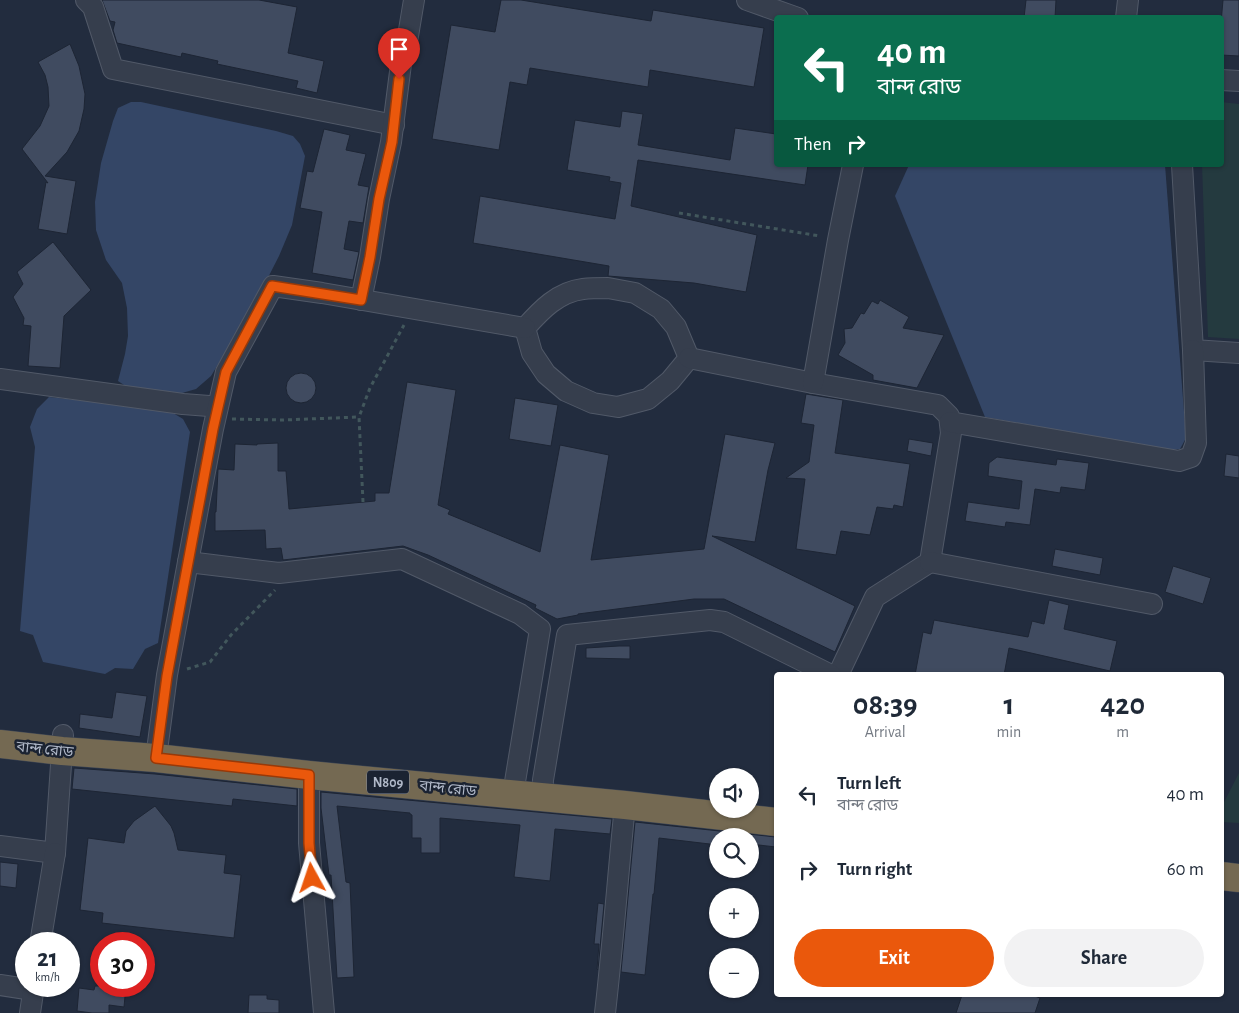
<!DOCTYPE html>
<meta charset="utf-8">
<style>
:root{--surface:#fff;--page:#f2f2f3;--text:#1f2937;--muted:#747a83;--accent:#ea580c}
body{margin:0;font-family:"Alegreya Sans","Noto Sans Bengali",sans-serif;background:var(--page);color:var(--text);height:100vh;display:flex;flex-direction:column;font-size:19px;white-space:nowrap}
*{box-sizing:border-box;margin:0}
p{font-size:16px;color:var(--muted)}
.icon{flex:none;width:28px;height:28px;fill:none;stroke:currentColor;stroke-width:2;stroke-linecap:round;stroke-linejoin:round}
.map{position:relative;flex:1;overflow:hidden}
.drawer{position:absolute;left:774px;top:672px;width:450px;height:325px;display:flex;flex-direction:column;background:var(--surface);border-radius:5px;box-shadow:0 1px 4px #0004}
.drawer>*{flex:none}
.banner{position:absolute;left:774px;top:15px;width:450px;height:152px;border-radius:5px;box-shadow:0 1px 4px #0004;background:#0b6e4f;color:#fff;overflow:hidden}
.controls{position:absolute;left:709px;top:768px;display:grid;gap:10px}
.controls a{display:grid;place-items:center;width:50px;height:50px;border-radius:50%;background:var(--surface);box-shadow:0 1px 4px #0004;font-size:25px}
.speed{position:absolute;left:15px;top:932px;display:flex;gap:10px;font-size:25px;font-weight:700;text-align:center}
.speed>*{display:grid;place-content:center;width:65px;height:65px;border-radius:50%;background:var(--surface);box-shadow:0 1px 4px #0004;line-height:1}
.speed small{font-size:12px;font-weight:400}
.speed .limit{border:8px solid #d22;background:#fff;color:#111}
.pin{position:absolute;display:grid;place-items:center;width:42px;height:42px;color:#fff;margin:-51px -21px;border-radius:50% 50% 50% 0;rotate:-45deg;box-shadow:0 0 5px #0007}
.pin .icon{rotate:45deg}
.me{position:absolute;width:55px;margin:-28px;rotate:355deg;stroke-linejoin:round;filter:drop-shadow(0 0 4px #0008)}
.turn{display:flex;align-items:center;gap:18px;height:105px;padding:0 20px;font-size:22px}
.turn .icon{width:65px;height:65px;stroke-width:2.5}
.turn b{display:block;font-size:35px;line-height:42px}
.then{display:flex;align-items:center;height:48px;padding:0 20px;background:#0003;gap:10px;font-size:19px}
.eta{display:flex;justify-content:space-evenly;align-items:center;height:85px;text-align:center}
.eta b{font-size:30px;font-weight:600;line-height:35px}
.cta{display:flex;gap:10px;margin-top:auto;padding:10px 20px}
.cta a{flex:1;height:58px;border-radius:30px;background:var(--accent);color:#fff;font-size:20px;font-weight:600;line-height:58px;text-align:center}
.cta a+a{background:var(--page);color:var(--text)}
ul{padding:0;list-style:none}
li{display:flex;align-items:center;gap:15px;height:75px;padding:0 20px}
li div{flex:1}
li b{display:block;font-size:19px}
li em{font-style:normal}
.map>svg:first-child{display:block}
</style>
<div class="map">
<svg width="1239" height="1013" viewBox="0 0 1239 1013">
<rect width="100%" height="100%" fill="#222c3e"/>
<!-- green -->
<g fill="#243a3f">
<path d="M1221,102L1239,104V339L1208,337L1202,165H1221Z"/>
<path d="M1239,773V823L1221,822V808Z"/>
</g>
<!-- water -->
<g fill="#344666">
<path d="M131,102H141L276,131L293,136L300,144L305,156L292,225L279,256L256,301L211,376L196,389L182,393L147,392L130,389L118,381L125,354L128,336L127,308L122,283L106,260L96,230L95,202L101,163L113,121L118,108Z"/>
<path d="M909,165H1165L1186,438L1180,449L1170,450L985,417L895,196Z"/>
<path d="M49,397L168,410L183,419L190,432L158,643L145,649L133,669L115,668L105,674L43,662L33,635L20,631L35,447L30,427L37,409Z"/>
</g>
<!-- building -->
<g fill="#404b60" stroke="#1d2534">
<path d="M102,0H259L297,7L288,53L324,61L317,93L296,88L298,81L217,64L218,61L182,53L181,57L117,43L113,30L115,22L110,21Z"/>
<path d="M501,0H521L651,21L653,10L764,28L754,87L650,70L648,87L530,68L527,85L510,82L499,150L432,139L451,25L495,32Z"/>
<path d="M1026,0H1056L1055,18H1024Z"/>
<path d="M1223,0H1239V56L1221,55V23Z"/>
<path d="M70,44L79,66L85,94L84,109L79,131L67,152L45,176L76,181L67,234L38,229L46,182L48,183L22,149L40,126L49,106L48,87L45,75L38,62Z"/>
<path d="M622,111L643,114L638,145L730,160L735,128L776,134V165H808L805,185L638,160L631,206L757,235L746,292L694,283L608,276L609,266L473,243L480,196L615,219L621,183L609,181L610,177L567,170L575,120L620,127Z"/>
<path d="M324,129L350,135L346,150L366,154L358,185L369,187L363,223L349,221L344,249L359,252L353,280L312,273L322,212L300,208L307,171L313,172Z"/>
<path d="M53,242L91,290L64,316L60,368L28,366L31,326L23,325L24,318L13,297L23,284L17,272Z"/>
<path d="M880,300L909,317L903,328L944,335L917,388L873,380V375L838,355L845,343L844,329L852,328L861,313L864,314L872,301L878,304Z"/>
<circle cx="301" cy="388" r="15"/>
<path d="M407,382L456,390L438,505L450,510L448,514L540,552L560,445L609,455L591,560L704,549L725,434L775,443L768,470L755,542L712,536L855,606L835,652L724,599H694L578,614V615L557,619L535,608L536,605L428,555L403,546L283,560L281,548L266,549L265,530L215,531V512H216L218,469L234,470L235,444L257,445V444L278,443V471H286L289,509L375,501V493H389Z"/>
<path d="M806,394L843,400L835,453L910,464L903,507L894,505L893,509L877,507L870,535L841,531L836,555L796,549L805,479L786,478L809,462L814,425L801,423Z"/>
<path d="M515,398L558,405L551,446L509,439Z"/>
<path d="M909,439L933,443L931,456L907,451Z"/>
<path d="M1226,454L1239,456V478L1224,476Z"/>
<path d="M997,457L1056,465L1057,459L1089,463L1085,490L1061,487L1060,493L1035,489L1030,525L1006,522L1005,527L965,521L968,502L1019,509L1022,481L988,476L989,463Z"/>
<path d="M1055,549L1103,558L1100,575L1052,566Z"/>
<path d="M1173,566L1211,578L1203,604L1165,592Z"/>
<path d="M1049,600L1069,605L1064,629L1117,641L1110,671L1009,648L1004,675H915L923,632L931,634L934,620L1028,637L1032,621L1044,624Z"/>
<path d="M619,646H630V659L586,658V648Z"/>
<path d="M116,692L147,696L140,737L79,728L80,714L112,718Z"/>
<path d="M74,768L155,774L297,789V806L233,799L232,806L72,789Z"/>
<path d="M321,792L612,819L610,834L555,829L550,881L514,877L520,825L440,818V853H421V838H412V815L410,814V813L337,806L346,882L350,883L354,977L337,978L331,875H329L321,808Z"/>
<path d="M155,806L171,826L174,833L178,850L226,855L224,873L241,875L234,938L102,923L103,913L80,910L88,838L124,843L126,831L134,821Z"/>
<path d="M635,822L776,837V847L750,844V836H718V845L659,838L654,894H653L645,975L621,972Z"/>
<path d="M0,862L18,864L16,888L0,886Z"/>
<path d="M598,903L604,904L598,970L597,969L599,944H594Z"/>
<path d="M95,986H126L124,1007L109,1005V1013H92L77,1011L79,988L94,990Z"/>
<path d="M249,995H267V999L279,1000V1013H248Z"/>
<path d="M962,995H1032L1040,998L1035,1013H956Z"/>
</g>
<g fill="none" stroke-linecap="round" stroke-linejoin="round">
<!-- minor casing -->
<g stroke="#515968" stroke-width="22">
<g id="minor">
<path d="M86,0L93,7L113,69L394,125"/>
<path d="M747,0L798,18"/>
<path d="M1126,18L1128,0"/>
<path d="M1221,80L1239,81"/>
<path d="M1182,165L1193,350L1239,353"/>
<path d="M608,288L635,293L661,309L676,327L689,358L670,381L648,399L618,407L593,403L566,391L546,374L532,353L525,328C541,310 558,292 583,289C591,288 600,288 608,288Z"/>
<path d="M361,300L370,257L379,199L391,142L401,64L408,36L414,0"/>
<path d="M689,358L813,383L938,405L949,416L951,433L930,562L875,597L838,675"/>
<path d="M0,379L183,404L209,406"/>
<path d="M813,383L838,240L853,165"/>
<path d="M950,422L1179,461L1191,457L1196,443L1193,350"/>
<path d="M188,562L279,573L402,559L520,614L540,629L513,794"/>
<path d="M930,562L1152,604"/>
<path d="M156,758L167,675L188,562L213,429L226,372L273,286L322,293L525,328"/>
<path d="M309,775V843L324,1013"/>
<path d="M542,797L543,780L567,635L710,620L724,622L831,675"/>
<path d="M0,846L55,853L63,735"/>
<path d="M40,944L55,853"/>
<path d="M0,985L33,990"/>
<path d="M30,1013L34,986"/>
<path d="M605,1013C613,944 618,874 625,805"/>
</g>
</g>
<!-- highway casing -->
<g stroke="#3e4655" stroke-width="29">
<g id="highway">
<path d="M0,744L62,751L156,758L309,775L625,805L776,822"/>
<path d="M1221,876L1239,878"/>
</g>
</g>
<!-- path -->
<g stroke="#42575c" stroke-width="3" stroke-dasharray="4 4" stroke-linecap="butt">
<path d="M679,213L820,236"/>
<path d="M232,419L283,420L359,417"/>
<path d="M363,502L359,417L370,388L404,325"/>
<path d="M187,669L210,662L231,635L275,590"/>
</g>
<!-- minor -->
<use href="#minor" stroke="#363e4d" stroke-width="20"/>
<!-- highway -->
<use href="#highway" stroke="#746952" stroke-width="28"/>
</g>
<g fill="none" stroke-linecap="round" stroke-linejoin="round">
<!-- route casing -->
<g stroke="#983908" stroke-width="12">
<path id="route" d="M312,878L309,843V775L156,758L167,676L181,600L213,429L226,372L272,286L361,300L370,257L379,199L392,142L399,79"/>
</g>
<!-- route -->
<use href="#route" stroke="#ea580c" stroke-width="9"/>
</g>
<g text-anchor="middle" stroke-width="5" stroke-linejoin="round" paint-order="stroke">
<!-- shield labels -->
<rect fill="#1b2332" stroke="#848c9c" stroke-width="1" x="367" y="770.5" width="42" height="23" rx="4"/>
<g font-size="14" font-weight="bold" fill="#b1b9c9">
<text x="388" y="787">N809</text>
</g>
<!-- street labels -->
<g font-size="15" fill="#b1b9c9" stroke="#1b2332">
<text transform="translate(45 749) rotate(6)" y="5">বান্দ রোড</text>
<text transform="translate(448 788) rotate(6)" y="5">বান্দ রোড</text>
</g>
</g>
</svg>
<div class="controls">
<a><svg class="icon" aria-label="sound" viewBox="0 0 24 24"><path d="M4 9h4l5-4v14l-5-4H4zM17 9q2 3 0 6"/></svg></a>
<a><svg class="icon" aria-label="search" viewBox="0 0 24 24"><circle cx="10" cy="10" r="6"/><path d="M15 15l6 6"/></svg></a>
<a>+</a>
<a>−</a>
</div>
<div class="speed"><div>21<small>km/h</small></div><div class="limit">30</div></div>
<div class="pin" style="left:399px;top:79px;background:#d93025"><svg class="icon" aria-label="arrive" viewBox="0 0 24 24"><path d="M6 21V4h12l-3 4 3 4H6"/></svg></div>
<svg class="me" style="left:312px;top:878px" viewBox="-20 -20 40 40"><path d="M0-17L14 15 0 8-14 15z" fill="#ea580c" stroke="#fff" stroke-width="4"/></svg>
<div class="banner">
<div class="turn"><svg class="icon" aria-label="left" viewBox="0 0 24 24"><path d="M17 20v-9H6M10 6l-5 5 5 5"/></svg><div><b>40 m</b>বান্দ রোড</div></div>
<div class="then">Then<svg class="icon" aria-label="right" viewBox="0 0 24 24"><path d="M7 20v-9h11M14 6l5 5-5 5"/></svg></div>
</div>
<section class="drawer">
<div class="eta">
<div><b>08:39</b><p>Arrival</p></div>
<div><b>1</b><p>min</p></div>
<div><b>420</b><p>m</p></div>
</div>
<ul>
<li><svg class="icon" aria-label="left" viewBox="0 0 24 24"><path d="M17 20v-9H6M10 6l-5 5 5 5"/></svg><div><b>Turn left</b><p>বান্দ রোড</p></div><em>40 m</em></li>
<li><svg class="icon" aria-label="right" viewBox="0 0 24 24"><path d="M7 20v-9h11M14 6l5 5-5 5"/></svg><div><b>Turn right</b></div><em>60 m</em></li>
</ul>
<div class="cta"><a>Exit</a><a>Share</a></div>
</section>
</div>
